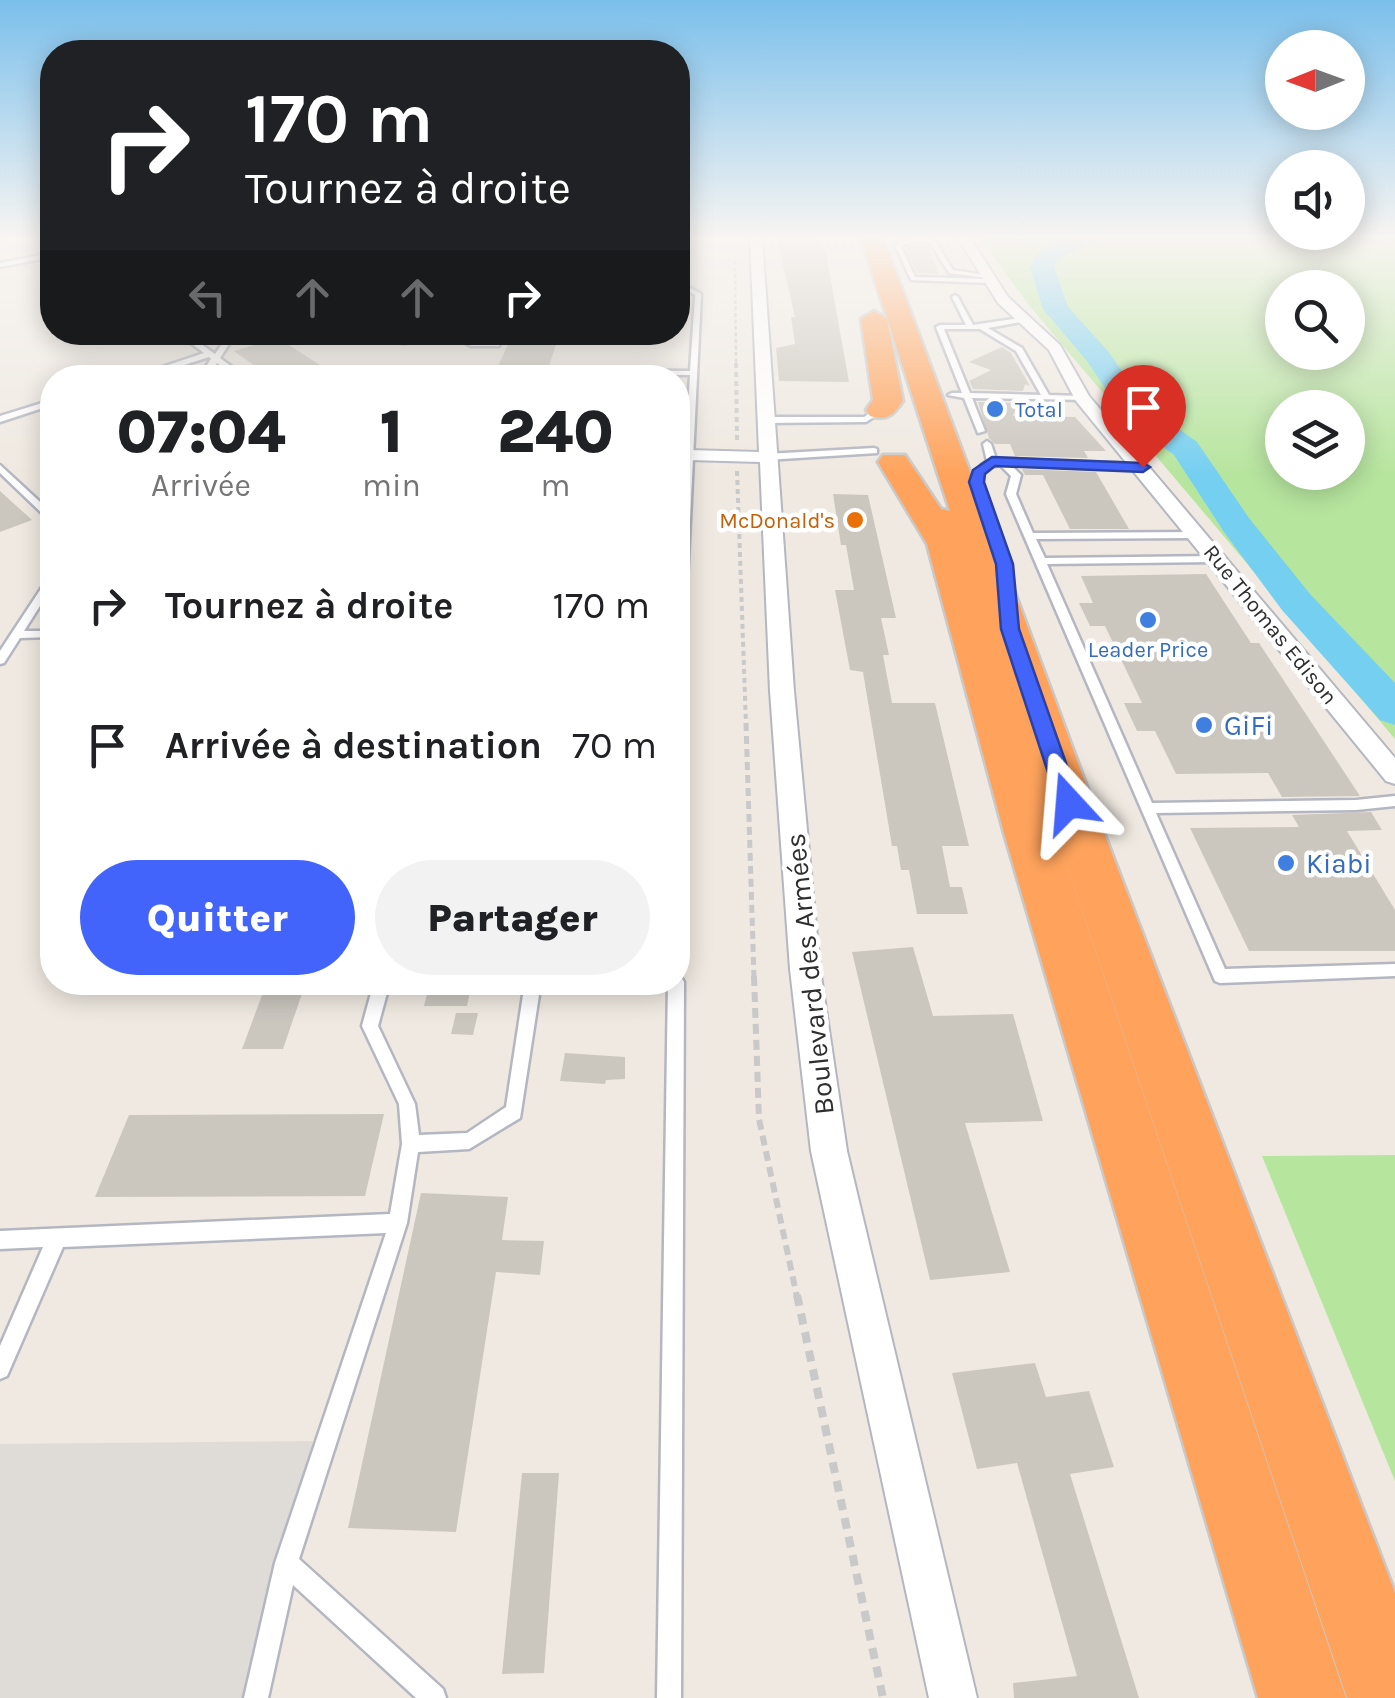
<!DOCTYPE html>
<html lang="fr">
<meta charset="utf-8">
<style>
:root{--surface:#fff;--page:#f2f2f2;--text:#202124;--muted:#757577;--accent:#4264fb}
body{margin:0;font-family:Karla,sans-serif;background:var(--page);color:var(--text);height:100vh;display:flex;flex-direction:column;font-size:38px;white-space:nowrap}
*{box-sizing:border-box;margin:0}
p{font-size:32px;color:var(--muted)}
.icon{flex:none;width:55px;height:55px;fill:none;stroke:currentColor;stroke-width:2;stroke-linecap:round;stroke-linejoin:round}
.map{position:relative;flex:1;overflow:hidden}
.side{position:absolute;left:40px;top:365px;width:650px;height:630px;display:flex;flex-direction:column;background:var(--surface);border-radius:40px;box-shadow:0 5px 25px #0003}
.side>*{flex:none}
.guide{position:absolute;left:40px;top:40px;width:650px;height:305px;border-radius:40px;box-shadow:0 5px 25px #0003;background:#202124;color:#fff;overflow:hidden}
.needle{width:65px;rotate:269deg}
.buttons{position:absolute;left:1265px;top:30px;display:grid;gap:20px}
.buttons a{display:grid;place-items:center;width:100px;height:100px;border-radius:50%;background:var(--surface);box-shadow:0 5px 25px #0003;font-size:50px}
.pin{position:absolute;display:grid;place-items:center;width:85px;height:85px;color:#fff;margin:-102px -42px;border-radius:50% 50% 50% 0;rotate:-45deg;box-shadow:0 0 10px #0007}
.pin .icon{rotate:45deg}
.me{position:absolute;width:110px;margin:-55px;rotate:341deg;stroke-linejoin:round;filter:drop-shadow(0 0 8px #0008)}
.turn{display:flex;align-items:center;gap:35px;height:210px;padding:0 40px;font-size:45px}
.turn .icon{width:130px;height:130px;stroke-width:2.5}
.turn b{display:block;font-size:70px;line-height:85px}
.lanes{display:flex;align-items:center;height:95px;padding:0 40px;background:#0003;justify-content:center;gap:50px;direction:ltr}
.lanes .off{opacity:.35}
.eta{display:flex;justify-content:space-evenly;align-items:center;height:170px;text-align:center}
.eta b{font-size:60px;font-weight:800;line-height:70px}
.cta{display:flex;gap:20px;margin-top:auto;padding:20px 40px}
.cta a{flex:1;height:115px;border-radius:60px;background:var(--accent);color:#fff;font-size:40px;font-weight:800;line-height:115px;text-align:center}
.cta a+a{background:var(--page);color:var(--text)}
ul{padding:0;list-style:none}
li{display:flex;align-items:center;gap:30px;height:140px;padding:0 40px}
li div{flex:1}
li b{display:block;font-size:38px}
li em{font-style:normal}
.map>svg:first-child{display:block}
</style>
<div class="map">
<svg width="1395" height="1698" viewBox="0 0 1395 1698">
<rect width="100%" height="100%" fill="#efe9e1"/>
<!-- green -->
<g fill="#b6e59e" fill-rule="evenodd">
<path d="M980,238H1395V739L1032,309ZM1282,288H1348V352H1282ZM1282,408H1348V472H1282Z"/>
<path d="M1395,1155V1481L1262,1156Z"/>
</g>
<!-- plaza -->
<path fill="#dfdcd8" d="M313,1441L256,1698H0V1444Z"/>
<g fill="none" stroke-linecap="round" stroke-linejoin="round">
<!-- river -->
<path fill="#75cff0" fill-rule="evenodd" d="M1071,238H1101L1060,258L1054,267L1068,307L1107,350L1147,406L1197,442L1249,518L1310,594L1395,683V725L1380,720L1282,610L1224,532L1174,455L1125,418L1087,361L1043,309L1030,267L1043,248Z"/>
</g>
<!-- building -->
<g fill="#cbc7bf">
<path d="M777,238H817L820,248H825L849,382L779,381L776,348L795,344L791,317H795Z"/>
<path d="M915,245L927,246L939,274L917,273L906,248Z"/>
<path d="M514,332H560L549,366H498Z"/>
<path d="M278,338L340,378H272L234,351Z"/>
<path d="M1002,347L1011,353L1030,386L1025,384L1023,391L973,389L969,381L991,370L969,362Z"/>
<path d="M978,402L1018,403L1013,416L1075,417L1106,451H1084L1088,458L1015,456L1010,444H995L989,438Z"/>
<path d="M1022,469L1096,472L1129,529H1070L1043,475H1025Z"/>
<path d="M0,491L32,520L0,532Z"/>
<path d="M833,494L868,495L896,618H881L889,655H883L892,703H935L969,846H942L950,887H962L968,914H917L909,870H901L897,846H892L863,672L850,670L835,590H854L846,545H841Z"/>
<path d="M1206,574L1251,643H1259L1360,796L1282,797L1268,773L1176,774L1155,731H1137L1124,703H1142L1105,626H1090L1079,603H1093L1081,576Z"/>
<path d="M1371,812L1382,830L1347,831L1395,910V951H1249L1190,828L1299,827L1292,815Z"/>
<path d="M913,947L933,1016L1013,1014L1043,1121L965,1123L1010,1272L930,1280L852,952Z"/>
<path d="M267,982H306L283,1049H242Z"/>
<path d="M430,982H472L467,1006H424Z"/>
<path d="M456,1013H478L473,1035L451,1034Z"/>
<path d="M565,1053L625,1057V1079L606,1080L605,1084L560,1081Z"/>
<path d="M384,1114L365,1196L95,1197L129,1115Z"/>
<path d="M421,1193L508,1197L502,1240L544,1241L540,1275L496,1272L456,1532L348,1528Z"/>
<path d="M1035,1363L1046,1397L1089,1391L1114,1467L1070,1474L1139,1698H1014L1013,1683L1077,1676L1017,1463L977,1469L952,1373Z"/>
<path d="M522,1473H559L544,1673L502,1674Z"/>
</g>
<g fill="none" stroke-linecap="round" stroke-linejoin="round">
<!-- lane casing -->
<g stroke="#b4b7c1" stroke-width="5">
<g id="lane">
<path d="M0,238H6L0,240Z"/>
<path d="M912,238L934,240L953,270L990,276L987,278L949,273L930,243L915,241L901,246L915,277L990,279L993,281L990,283L911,280L895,245Z"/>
<path d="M52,253V257L0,267V263Z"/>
<path d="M678,281L701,294L685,623V838L678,843V575L690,375L463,373L459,371L463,369L690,371L695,295L678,285Z"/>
<path d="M955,295L958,297L973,325L1027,317V321L988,328L1022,348L1049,395L1082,396L1086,398L1085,400L972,398L985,431L978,433L964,398L948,395L952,393H962L936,327L940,325H966L952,297ZM944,329H980L1016,351L1041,395L970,393Z"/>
<path d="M176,332H184L215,354L230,332H237L220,358L247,378H237L217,363L206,378H198L211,359L209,357L143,378H129L204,353Z"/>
<path d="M326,332H333L327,338L323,336Z"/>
<path d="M403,332H410L406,343H403L399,341Z"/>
<path d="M472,332H479L476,342H493L496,332H503L499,346H471L467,344Z"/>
<path d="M571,332H579L577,338H571Z"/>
<path d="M52,400V405L0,422V416Z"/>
<path d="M878,408L885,410L866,422L765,423L761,420L765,417H864Z"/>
<path d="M987,441L991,444L996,459L1143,464L1147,467L1143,470L1011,465L1021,475L1016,494L1033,533L1197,532L1202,535L1197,538L1036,539L1045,558L1217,556L1222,559L1217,562L1047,564L1152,803L1356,800L1395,796V806L1356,810L1156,813L1225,969L1395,964V976L1220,983L1215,981L1006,494L1011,476L1000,465L985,468L981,465L987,461L983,444Z"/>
<path d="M874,448L877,449V453L766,460L762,457L766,454Z"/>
<path d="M0,465L52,513V521L49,520L0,473Z"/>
<path d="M52,577V587L24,631H52V637L20,638L4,663L0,664V651L48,578Z"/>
<path d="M678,976L681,977L684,982L681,1698H657L668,982H678Z"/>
<path d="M374,982H390L378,1026L415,1104L419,1135L467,1133L506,1107L525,982H541L520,1118L469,1149L418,1152L407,1223L299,1559L443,1689L446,1698H416L293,1585L268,1698H244L275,1563L386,1233L63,1247L7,1376L0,1379V1346L43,1247L0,1249V1231L390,1214L402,1144L399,1104L362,1026Z"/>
</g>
</g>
<!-- street casing -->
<g stroke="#b4b7c1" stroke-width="4">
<g id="street">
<path d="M750,238H762L794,691L820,969L847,1151L977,1698H929L811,1151L790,969L770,691L760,462L688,460L679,455L688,450L759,452Z"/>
<path d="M958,238H970L1008,297L1060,345L1089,396L1395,758V784L1386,781L1076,401L1049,350L998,303Z"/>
</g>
</g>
<!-- highway casing -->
<g stroke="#c9c9c9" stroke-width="5">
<g id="highway">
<path d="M861,238H883L1106,838L1395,1593V1698H1347L1030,756L1346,1698H1258L1004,833L927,544L878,462L883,455H905L941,509L950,511Z"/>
<path d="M874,311L887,319L903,401C893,415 888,421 870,416L866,410L873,400L861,319Z"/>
</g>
</g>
<!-- path-far4 -->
<path stroke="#c9c9c9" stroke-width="2.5" stroke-dasharray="4 2.5" stroke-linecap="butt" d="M735,261L736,365"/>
<!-- path-far3 -->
<g stroke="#c9c9c9" stroke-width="4" stroke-dasharray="5 4" stroke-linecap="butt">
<path d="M736,363L737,440"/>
<path d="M737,471L746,725"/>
</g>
<!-- path-far2 -->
<path stroke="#c9c9c9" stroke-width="5" stroke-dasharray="8 5" stroke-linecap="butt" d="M746,723L754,978"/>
<!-- path-far1 -->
<path stroke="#c9c9c9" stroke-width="6" stroke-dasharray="10 6" stroke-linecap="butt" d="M754,976L759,1119L797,1297"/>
<!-- path -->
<path stroke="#c9c9c9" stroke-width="8" stroke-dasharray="11 8" stroke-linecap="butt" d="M797,1295L883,1698"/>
<!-- lane -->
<use href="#lane" fill="#fff" fill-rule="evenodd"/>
<!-- street -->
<use href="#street" fill="#fff" fill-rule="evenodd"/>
<!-- highway -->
<use href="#highway" fill="#ffa35c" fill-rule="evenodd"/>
</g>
<!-- sky -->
<linearGradient id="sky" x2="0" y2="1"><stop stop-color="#7abfeb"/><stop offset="0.5" stop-color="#f8f5f2"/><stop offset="1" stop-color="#f8f5f2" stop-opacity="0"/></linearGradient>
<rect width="1395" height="475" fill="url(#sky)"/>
<!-- route -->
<path fill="#4264fb" stroke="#2b41a3" stroke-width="2.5" d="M992,457L1143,463L1150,467L1143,472L995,466L985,474L984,482L1013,564L1019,629L1080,803L1069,811L1058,803L1001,629L996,564L969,482L973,470Z"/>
<!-- markers -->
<g fill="#3f7fe0" stroke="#fff" stroke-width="4">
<circle cx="995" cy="409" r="10"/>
<circle cx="1148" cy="620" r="10"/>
<circle cx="1204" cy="725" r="10"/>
<circle cx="1286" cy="863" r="10"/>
</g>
<circle fill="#e8710a" stroke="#fff" stroke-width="4" cx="855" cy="520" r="10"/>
<g text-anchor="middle" stroke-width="9" stroke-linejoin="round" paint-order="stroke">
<!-- far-shop labels -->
<g font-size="22" fill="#366cbe" stroke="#fff" text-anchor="start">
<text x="1015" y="417">Total</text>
<text x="1148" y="657" text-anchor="middle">Leader Price</text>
</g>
<!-- far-food labels -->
<g font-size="22" fill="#c56008" stroke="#fff" text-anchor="end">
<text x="835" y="528">McDonald's</text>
</g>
<!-- far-street labels -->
<g font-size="22" fill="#2e2e2e" stroke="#fff">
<text transform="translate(1271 624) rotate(51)" y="8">Rue Thomas Edison</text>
</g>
<!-- shop labels -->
<g font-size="28" fill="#366cbe" stroke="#fff" text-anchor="start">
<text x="1224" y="735">GiFi</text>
<text x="1306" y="873">Kiabi</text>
</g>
<!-- street labels -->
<g font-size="28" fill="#2e2e2e" stroke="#fff">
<text transform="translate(809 974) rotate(-96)" y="10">Boulevard des Armées</text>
</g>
</g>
</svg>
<div class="buttons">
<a><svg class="needle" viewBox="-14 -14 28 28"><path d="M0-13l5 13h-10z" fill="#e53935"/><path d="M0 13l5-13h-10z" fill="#757577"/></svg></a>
<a><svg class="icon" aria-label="sound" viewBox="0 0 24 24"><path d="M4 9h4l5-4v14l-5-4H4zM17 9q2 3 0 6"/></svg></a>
<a><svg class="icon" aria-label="search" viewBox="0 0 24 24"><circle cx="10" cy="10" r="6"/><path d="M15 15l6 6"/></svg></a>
<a><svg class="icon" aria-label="layers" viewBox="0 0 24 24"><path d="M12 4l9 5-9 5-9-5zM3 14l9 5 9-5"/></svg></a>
</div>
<div class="pin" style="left:1143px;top:467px;background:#d93025"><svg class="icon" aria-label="arrive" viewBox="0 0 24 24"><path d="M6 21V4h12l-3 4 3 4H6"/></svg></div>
<svg class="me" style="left:1069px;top:803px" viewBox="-20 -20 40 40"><path d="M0-17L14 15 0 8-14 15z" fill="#4264fb" stroke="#fff" stroke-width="4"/></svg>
<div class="guide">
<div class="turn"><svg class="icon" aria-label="right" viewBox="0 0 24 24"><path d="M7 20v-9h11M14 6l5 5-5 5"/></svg><div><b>170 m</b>Tournez à droite</div></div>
<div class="lanes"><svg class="icon off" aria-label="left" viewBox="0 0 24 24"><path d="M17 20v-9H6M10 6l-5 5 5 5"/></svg><svg class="icon off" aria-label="ahead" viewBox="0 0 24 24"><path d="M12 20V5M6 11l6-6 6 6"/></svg><svg class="icon off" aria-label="ahead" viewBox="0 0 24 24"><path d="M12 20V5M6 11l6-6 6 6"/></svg><svg class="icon" aria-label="right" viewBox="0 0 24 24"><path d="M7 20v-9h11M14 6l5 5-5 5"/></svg></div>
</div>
<section class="side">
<div class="eta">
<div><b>07:04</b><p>Arrivée</p></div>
<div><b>1</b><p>min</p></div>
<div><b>240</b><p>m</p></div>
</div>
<ul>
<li><svg class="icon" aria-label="right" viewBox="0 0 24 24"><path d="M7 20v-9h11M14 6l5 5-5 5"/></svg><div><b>Tournez à droite</b></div><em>170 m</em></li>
<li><svg class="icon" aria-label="arrive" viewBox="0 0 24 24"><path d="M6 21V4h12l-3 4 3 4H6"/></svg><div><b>Arrivée à destination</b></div><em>70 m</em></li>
</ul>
<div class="cta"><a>Quitter</a><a>Partager</a></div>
</section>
</div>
